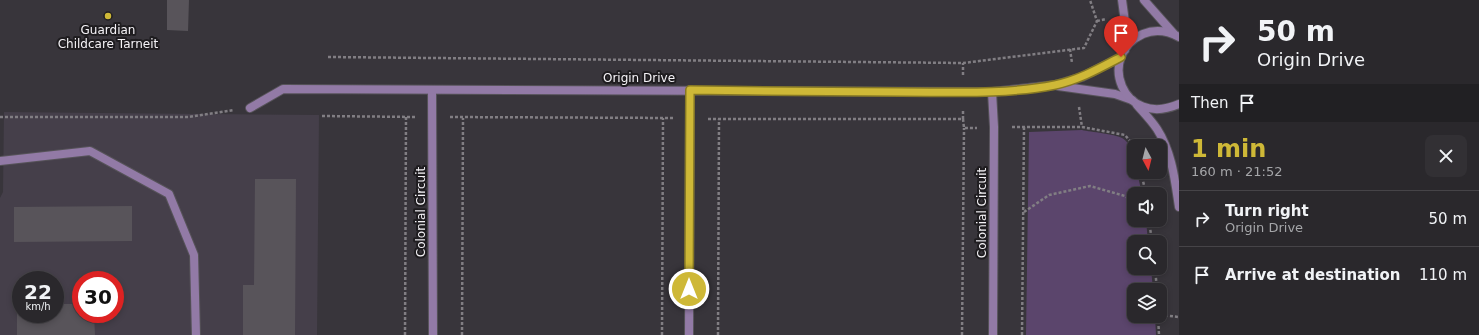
<!DOCTYPE html>
<meta charset="utf-8">
<style>
:root{--surface:#2a282c;--page:#323034;--text:#f1f3f6;--muted:#a5a6a9;--line:#464448;--accent:#ceb837}
body{margin:0;font-family:"DejaVu Sans",sans-serif;background:var(--page);color:var(--text);height:100vh;display:flex;flex-direction:column;font-size:15px;white-space:nowrap}
*{box-sizing:border-box;margin:0}
p{font-size:13px;color:var(--muted)}
.icon{flex:none;width:22px;height:22px;fill:none;stroke:currentColor;stroke-width:2;stroke-linecap:round;stroke-linejoin:round}
.map{position:relative;flex:1;overflow:hidden}
.drawer{display:flex;flex-direction:column;background:var(--surface);width:300px}
.drawer>*{flex:none}
.top-card{background:#2a282c;color:var(--text);overflow:hidden}
.needle{width:26px;rotate:173deg}
.fabs{position:absolute;left:1127px;top:139px;display:grid;gap:8px}
.fabs a{display:grid;place-items:center;width:40px;height:40px;border-radius:8px;background:var(--surface);box-shadow:0 2px 6px #0003,0 0 0 1px var(--line);font-size:20px}
.speed{position:absolute;left:12px;top:271px;display:flex;gap:8px;font-size:20px;font-weight:700;text-align:center}
.speed>*{display:grid;place-content:center;width:52px;height:52px;border-radius:50%;background:var(--surface);box-shadow:0 2px 6px #0003,0 0 0 1px var(--line);line-height:1}
.speed small{font-size:10px;font-weight:400}
.speed .limit{border:6px solid #d22;background:#fff;color:#111}
.pin{position:absolute;display:grid;place-items:center;width:34px;height:34px;color:#fff;margin:-41px -17px;border-radius:50% 50% 50% 0;rotate:-45deg;box-shadow:0 0 4px #0007}
.pin .icon{rotate:45deg}
.me{position:absolute;width:44px;margin:-22px;rotate:0deg;stroke-linejoin:round;filter:drop-shadow(0 0 3px #0008)}
.turn{display:flex;align-items:center;gap:14px;height:84px;padding:0 12px;font-size:18px}
.turn .icon{width:52px;height:52px;stroke-width:2.5}
.turn b{display:block;font-size:28px;line-height:34px}
.then{display:flex;align-items:center;height:38px;padding:0 12px;background:#0003;gap:8px;font-size:15px}
.round{display:grid;place-items:center;flex:none;width:42px;height:42px;border-radius:8px;background:var(--page)}
.head{display:flex;align-items:center;justify-content:space-between;height:68px;padding:0 12px}
h1{font-size:24px;font-weight:800;line-height:30px;color:var(--accent)}
ul{padding:0;list-style:none}
li{display:flex;align-items:center;gap:12px;height:56px;padding:0 12px;border-top:1px solid var(--line)}
li div{flex:1}
li b{display:block;font-size:15px}
li em{font-style:normal}
main{display:flex;flex:1;min-height:0}
.map>svg:first-child{display:block}
</style>
<main>
<div class="map">
<svg width="1179" height="335" viewBox="0 0 1179 335">
<rect width="100%" height="100%" fill="#38353b"/>
<!-- built -->
<path fill="#453f4a" fill-rule="evenodd" d="M4,112L319,115L317,335H0V198L3,192ZM21,280H55V314H21ZM81,280H115V314H81Z"/>
<!-- green -->
<path fill="#5b456c" d="M1082,130C1091,132 1114,134 1122,138C1133,144 1134,161 1134,172H1137L1142,194H1134V220H1146L1148,242H1134V268H1151L1153,290H1134V316H1155L1156,335H1026L1029,132Z"/>
<!-- building -->
<g fill="#58545a">
<path d="M167,0H189L188,31L167,30Z"/>
<path d="M255,179H296L295,335H243V285H254Z"/>
<path d="M132,206V241L14,242V207Z"/>
<path d="M17,304H21V314H55V304H81V314H94L95,335H17Z"/>
</g>
<g fill="none" stroke-linecap="round" stroke-linejoin="round">
<!-- service casing -->
<g stroke="#565359" stroke-width="10">
<path id="service" d="M0,161L90,151L169,194L194,255L196,335"/>
</g>
<!-- minor casing -->
<g stroke="#565359" stroke-width="10">
<g id="minor">
<path d="M1058,86L1115,94L1132,100"/>
<path d="M432,90L433,335"/>
<path d="M992,92L994,127L993,335"/>
<path d="M250,108L283,89L992,92L1055,85L1082,77L1121,57"/>
<path d="M689,335L690,90"/>
</g>
</g>
<!-- tertiary casing -->
<g stroke="#565359" stroke-width="10">
<g id="tertiary">
<path d="M1122,0L1125,22V50"/>
<path d="M1144,0L1174,34"/>
<path d="M1179,37C1168,31 1155,29 1143,34C1096,55 1122,129 1179,104"/>
<path d="M1137,105C1144,113 1151,120 1157,129C1172,152 1175,181 1179,207"/>
</g>
</g>
<!-- path -->
<g stroke="#817e83" stroke-width="2.5" stroke-dasharray="3 2" stroke-linecap="butt">
<path d="M1097,21L1106,19"/>
<path d="M1070,49L1072,63"/>
<path d="M328,57L963,63L1084,48L1097,21L1090,0"/>
<path d="M963,75V63"/>
<path d="M1079,107L1082,127"/>
<path d="M322,116L415,117"/>
<path d="M0,117H188L234,110"/>
<path d="M450,117L673,118"/>
<path d="M708,119H963V110"/>
<path d="M963,119L964,128H977"/>
<path d="M1012,127H1082L1125,135L1134,146"/>
<path d="M1141,172L1146,194"/>
<path d="M1024,212L1049,195L1090,186L1125,196L1134,203"/>
<path d="M1149,220L1152,242"/>
<path d="M1155,268L1157,290"/>
<path d="M1160,315L1179,317"/>
<path d="M1158,316L1159,335"/>
<path d="M405,335L406,117"/>
<path d="M462,335L463,118"/>
<path d="M662,335L663,118"/>
<path d="M718,335L719,119"/>
<path d="M962,335L964,128"/>
<path d="M1022,335L1024,127"/>
</g>
<!-- service -->
<use href="#service" stroke="#927aa6" stroke-width="8"/>
<!-- minor -->
<use href="#minor" stroke="#927aa6" stroke-width="8"/>
<!-- tertiary -->
<use href="#tertiary" stroke="#927aa6" stroke-width="8"/>
</g>
<g fill="none" stroke-linecap="round" stroke-linejoin="round">
<!-- route casing -->
<g stroke="#867824" stroke-width="10">
<path id="route" d="M689,289L690,90C760,91 831,92 901,92C952,92 1004,95 1055,85C1079,80 1100,68 1121,57"/>
</g>
<!-- route -->
<use href="#route" stroke="#ceb837" stroke-width="7"/>
</g>
<!-- markers -->
<circle fill="#ceb837" stroke="#1f1d20" stroke-width="1.5" cx="108" cy="16" r="4"/>
<g text-anchor="middle" stroke-width="4" stroke-linejoin="round" paint-order="stroke">
<!-- poi labels -->
<g font-size="12" fill="#f5f3f7" stroke="#1f1d20">
<text x="108" y="34">Guardian<tspan x="108" dy="14">Childcare Tarneit</tspan></text>
</g>
<!-- street labels -->
<g font-size="12" fill="#f5f3f7" stroke="#1f1d20">
<text x="639" y="82">Origin Drive</text>
<text transform="translate(421 212) rotate(-90)" y="4">Colonial Circuit</text>
<text transform="translate(982 213) rotate(-90)" y="4">Colonial Circuit</text>
</g>
</g>
</svg>
<div class="fabs">
<a><svg class="needle" viewBox="-14 -14 28 28"><path d="M0-13l5 13h-10z" fill="#e53935"/><path d="M0 13l5-13h-10z" fill="#a5a6a9"/></svg></a>
<a><svg class="icon" aria-label="sound" viewBox="0 0 24 24"><path d="M4 9h4l5-4v14l-5-4H4zM17 9q2 3 0 6"/></svg></a>
<a><svg class="icon" aria-label="search" viewBox="0 0 24 24"><circle cx="10" cy="10" r="6"/><path d="M15 15l6 6"/></svg></a>
<a><svg class="icon" aria-label="layers" viewBox="0 0 24 24"><path d="M12 4l9 5-9 5-9-5zM3 14l9 5 9-5"/></svg></a>
</div>
<div class="speed"><div>22<small>km/h</small></div><div class="limit">30</div></div>
<div class="pin" style="left:1121px;top:57px;background:#d93025"><svg class="icon" aria-label="arrive" viewBox="0 0 24 24"><path d="M6 21V4h12l-3 4 3 4H6"/></svg></div>
<svg class="me" style="left:689px;top:289px" viewBox="-20 -20 40 40"><circle r="17" fill="#ceb837" stroke="#fff" stroke-width="3"/><path d="M0-11L8 9 0 5-8 9z" fill="#fff"/></svg>
</div>
<section class="drawer">
<div class="top-card">
<div class="turn"><svg class="icon" aria-label="right" viewBox="0 0 24 24"><path d="M7 20v-9h11M14 6l5 5-5 5"/></svg><div><b>50 m</b>Origin Drive</div></div>
<div class="then">Then<svg class="icon" aria-label="arrive" viewBox="0 0 24 24"><path d="M6 21V4h12l-3 4 3 4H6"/></svg></div>
</div>
<div class="head"><div><h1>1 min</h1><p>160 m · 21:52</p></div><a class="round"><svg class="icon" aria-label="close" viewBox="0 0 24 24"><path d="M6 6l12 12M18 6L6 18"/></svg></a></div>
<ul>
<li><svg class="icon" aria-label="right" viewBox="0 0 24 24"><path d="M7 20v-9h11M14 6l5 5-5 5"/></svg><div><b>Turn right</b><p>Origin Drive</p></div><em>50 m</em></li>
<li><svg class="icon" aria-label="arrive" viewBox="0 0 24 24"><path d="M6 21V4h12l-3 4 3 4H6"/></svg><div><b>Arrive at destination</b></div><em>110 m</em></li>
</ul>
</section>
</main>
